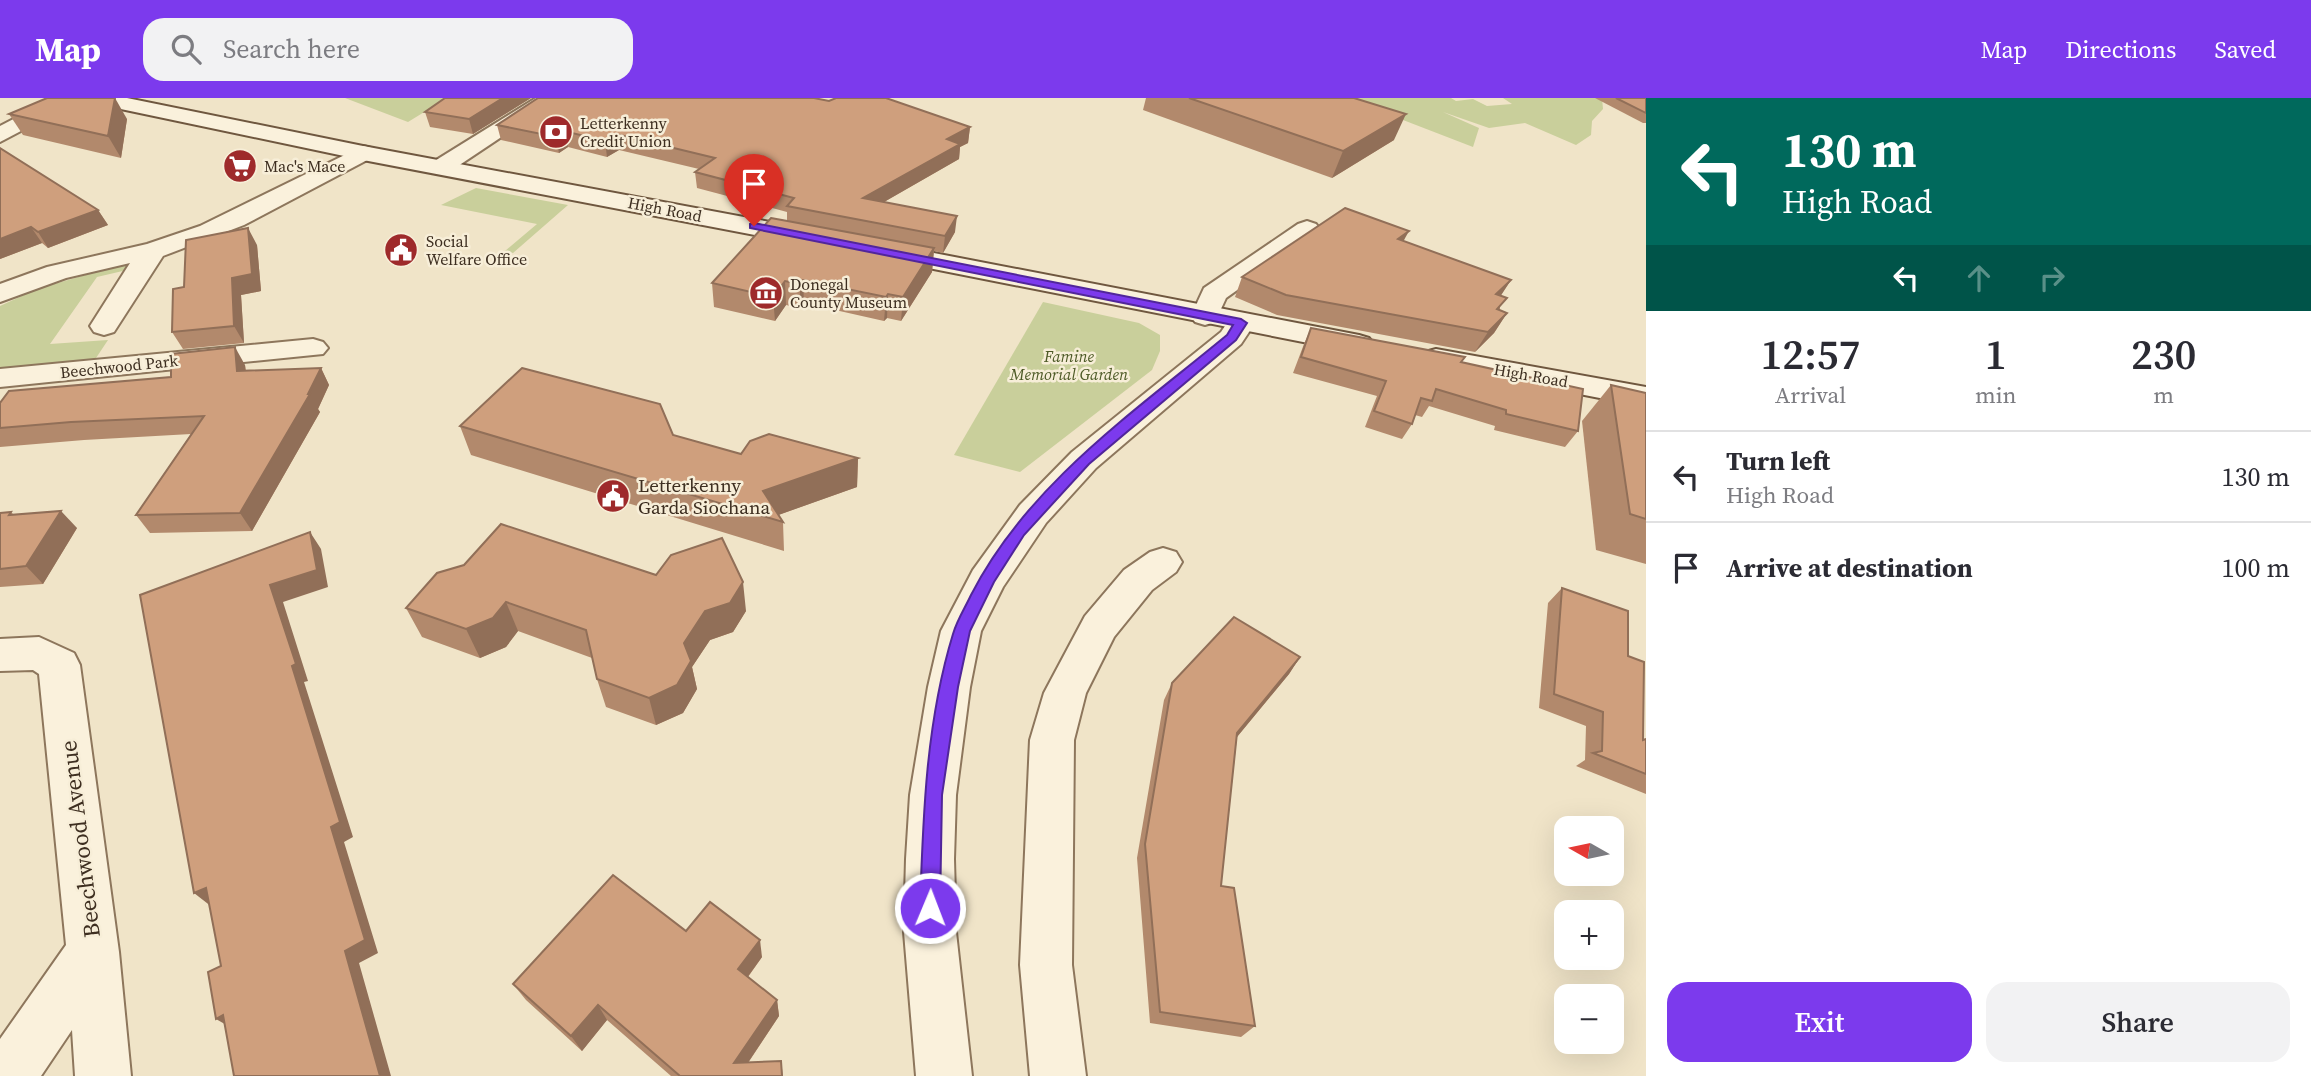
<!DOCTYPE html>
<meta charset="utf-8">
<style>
:root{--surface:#fff;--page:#f2f2f3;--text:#2b2b33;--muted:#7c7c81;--line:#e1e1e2;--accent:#7c3aed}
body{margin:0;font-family:"Source Serif 4",serif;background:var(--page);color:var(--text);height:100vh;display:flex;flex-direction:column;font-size:26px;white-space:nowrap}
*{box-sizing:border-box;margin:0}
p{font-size:23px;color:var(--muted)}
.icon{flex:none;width:38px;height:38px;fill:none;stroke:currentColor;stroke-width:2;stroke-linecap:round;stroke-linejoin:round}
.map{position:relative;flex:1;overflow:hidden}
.side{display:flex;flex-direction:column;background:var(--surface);width:665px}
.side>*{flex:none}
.guide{background:#00695c;color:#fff;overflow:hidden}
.needle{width:46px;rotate:279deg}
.buttons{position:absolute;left:1554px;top:718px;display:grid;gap:14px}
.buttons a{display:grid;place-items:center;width:70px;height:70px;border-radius:14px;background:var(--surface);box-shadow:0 7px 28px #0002;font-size:35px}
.pin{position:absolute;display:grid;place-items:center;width:60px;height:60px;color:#fff;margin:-72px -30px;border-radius:50% 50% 50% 0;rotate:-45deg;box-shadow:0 0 7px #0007}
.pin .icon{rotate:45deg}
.me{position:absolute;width:77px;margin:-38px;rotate:1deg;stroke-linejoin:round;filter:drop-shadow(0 0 5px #0008)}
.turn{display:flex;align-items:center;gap:24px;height:147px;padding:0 21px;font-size:32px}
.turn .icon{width:91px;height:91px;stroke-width:2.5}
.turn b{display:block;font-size:49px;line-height:60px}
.lanes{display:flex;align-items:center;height:66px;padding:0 21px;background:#0003;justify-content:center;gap:35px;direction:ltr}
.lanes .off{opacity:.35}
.eta{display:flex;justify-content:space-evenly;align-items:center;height:119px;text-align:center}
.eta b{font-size:42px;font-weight:600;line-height:49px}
.primary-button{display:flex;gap:14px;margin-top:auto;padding:14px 21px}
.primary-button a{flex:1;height:80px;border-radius:21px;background:var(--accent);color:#fff;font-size:28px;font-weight:600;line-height:80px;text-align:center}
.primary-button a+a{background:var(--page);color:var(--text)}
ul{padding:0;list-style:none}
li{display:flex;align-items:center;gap:21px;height:91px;padding:0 21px;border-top:2px solid var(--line)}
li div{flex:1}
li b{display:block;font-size:26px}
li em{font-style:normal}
header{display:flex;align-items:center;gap:42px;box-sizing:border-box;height:98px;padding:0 35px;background:var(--accent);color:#fff}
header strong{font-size:33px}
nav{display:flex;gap:38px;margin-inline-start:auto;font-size:24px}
.search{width:490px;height:63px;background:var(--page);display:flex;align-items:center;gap:18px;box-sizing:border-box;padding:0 24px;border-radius:21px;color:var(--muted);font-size:26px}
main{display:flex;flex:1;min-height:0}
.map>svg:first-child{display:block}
</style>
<header>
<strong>Map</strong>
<div class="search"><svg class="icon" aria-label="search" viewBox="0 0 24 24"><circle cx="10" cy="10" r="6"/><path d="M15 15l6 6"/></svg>Search here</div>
<nav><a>Map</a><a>Directions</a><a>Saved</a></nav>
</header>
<main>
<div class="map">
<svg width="1646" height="978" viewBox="0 0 1646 978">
<rect width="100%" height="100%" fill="#f0e4c8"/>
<!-- green -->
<g fill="#c9cf9b">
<path d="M345,0H447L408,24Z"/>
<path d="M1346,0H1451L1456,3L1473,1L1487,8L1512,6L1503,0H1602L1603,11L1592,23L1591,37L1576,47L1525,25L1489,30L1443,14L1479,30L1473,49Z"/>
<path d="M476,90L568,107L513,155L505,153L537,126L441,107Z"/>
<path d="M120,167L129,168L127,172L97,179L50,246L108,242L94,263L0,271V208L37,191Z"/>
<path d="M1043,204L1139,225L1160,237V253L1152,272L1020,374L954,357Z"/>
</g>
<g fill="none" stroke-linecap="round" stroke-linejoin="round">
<!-- street casing -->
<g stroke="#8d765c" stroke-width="4">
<g id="street">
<path d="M54,0H79L76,4L0,44V28Z"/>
<path d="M536,0H560L449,74H433L430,69L433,64Z"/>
<path d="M363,48L371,50L374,55L371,60L244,127L163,158L114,234L104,237L94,234L90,228L130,165L66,180L0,204V186L47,169L147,146L200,128Z"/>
<path d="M1307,123L1316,126L1320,131L1316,136L1226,200L1215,224L1205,227L1195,224L1191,218L1204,190L1298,126Z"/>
<path d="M1241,216L1251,219L1255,225L1241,246L1096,370L1046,425L1003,489L981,533L970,589L956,697L954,761L956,834L972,978H916L904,834L906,761L910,697L928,589L941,533L973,472L1020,407L1072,354L1221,234L1231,219Z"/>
<path d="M313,241L323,244L328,250L323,256L0,289V271Z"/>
<path d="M1163,450L1176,454L1182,464L1176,474L1152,492L1114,539L1086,595L1074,642L1072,867L1086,978H1030L1020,867L1030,642L1044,595L1085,518L1124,472L1150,454Z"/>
<path d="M39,539L74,555L80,567L119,854L131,978H75L72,932L41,978H0V941L66,847L39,576L33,572L0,573V541Z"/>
</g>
</g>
<!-- secondary casing -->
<g stroke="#6f573f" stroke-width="4">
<g id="secondary">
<path d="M87,0H127L363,48L813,132L822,135L826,140L822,145L813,148L363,62L97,6L90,4Z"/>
<path d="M882,145L1359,237L1369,240L1374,246L1369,252L1359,255L873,159L869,153L873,147Z"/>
<path d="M1436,251L1646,289V309L1425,266L1421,260L1425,254Z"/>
</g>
</g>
<!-- street -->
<use href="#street" fill="#faf1dc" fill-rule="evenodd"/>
<!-- secondary -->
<use href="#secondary" fill="#faf1dc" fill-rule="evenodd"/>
</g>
<!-- wall -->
<g fill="#b2896c">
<path d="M445,0H531L473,36L430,29L425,14Z"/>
<path d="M1146,0H1354L1394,42L1332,80L1143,12Z"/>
<path d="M1595,0H1646V25H1643Z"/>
<path d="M9,16L127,21L121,60L23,37Z"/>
<path d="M497,27L970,29L968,45L960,49L959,61L884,104L955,134L943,155L934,153L932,174L901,223L887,220L884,223L804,205L800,210L786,207L775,223L714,209L712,185L787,123V114L697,90L695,74L699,71L619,52L607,59L568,49L559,55L501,42Z"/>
<path d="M0,50L98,112L108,127L48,150L42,145L0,161Z"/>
<path d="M1404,143L1511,182L1500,198V212L1507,215L1494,235L1475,254L1277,217L1235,199L1242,179Z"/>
<path d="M257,147L261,193L241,197L244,245L183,251L172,234L184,189Z"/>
<path d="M1311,230L1462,264L1578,333L1565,349L1494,332L1495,328L1429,308L1422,319L1415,317L1412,326L1402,341L1365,329L1377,298L1293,275L1304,246Z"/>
<path d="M245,267L246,273L321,270L329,287L318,311L320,314L252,433L150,435L136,417L191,336L84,342L0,349V305Z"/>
<path d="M1611,287L1646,295V466L1596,452L1582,323Z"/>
<path d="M460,328L673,337L741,356L858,360L857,389L778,417L783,424L784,453L471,357Z"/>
<path d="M11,414L14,417L77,430L43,486L0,489V415Z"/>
<path d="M656,477L746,513L733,534L710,542L692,569L697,591L683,615L656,627L606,609L597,581L592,560L518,533L506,549L480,560L422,539L406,510Z"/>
<path d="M1562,490L1628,558L1643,642L1646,641V696L1576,668L1585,662L1586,628L1539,610L1548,505Z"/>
<path d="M1300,559L1289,576L1237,639L1221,788L1255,928L1241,939L1150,925L1137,760L1164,602L1172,585Z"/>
<path d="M686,833L762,859L748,879L777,902L779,918L748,965L781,963L783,978H671L607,922L582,953L526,902L513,886Z"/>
</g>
<!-- shaded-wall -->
<g fill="#916f58">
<path d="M115,0L127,21L121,60L108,38Z"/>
<path d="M503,0H531L473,36L469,21Z"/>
<path d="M1406,16L1394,42L1332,80L1343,53Z"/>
<path d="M970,29L968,45L960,49L959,61L863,116V100L947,41Z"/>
<path d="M564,33L568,49L559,55L556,39Z"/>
<path d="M616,36L619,52L607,59L605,43Z"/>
<path d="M98,112L108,127L48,150L38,134Z"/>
<path d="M957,118L955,134L943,155L945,138Z"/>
<path d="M31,129L42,145L0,161V141Z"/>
<path d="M248,130L257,147L261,193L241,197L244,245L234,228L232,180Z"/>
<path d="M1409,133L1398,153V141Z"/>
<path d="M934,150L932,174L901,223L903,199Z"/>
<path d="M803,182L804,205L800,210V186Z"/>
<path d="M1511,182L1498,202L1496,196Z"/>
<path d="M785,183L786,207L775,223L773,199Z"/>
<path d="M888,196L887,220L884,223L886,199Z"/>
<path d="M1507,215L1494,235L1475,254L1488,234Z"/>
<path d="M235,249L245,267L247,291L237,273Z"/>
<path d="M321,270L329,287L318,311L320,314L252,433L240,415L308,296Z"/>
<path d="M858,360L857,389L770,420L763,393Z"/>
<path d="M61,413L77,430L43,486L26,468Z"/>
<path d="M310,434L321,451L328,489L283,504L308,583L304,584L353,739L344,744L378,855L359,865L391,978H380L345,853L331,729L292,568L270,487Z"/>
<path d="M743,484L746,513L733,534L710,542L692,569L697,591L683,615L656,627L649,600L705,513Z"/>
<path d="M506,504L518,533L506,549L480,560L466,531Z"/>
<path d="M1300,559L1289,576L1227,651L1237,635Z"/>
<path d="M206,790L212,809L194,795Z"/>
<path d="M760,842L762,859L741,888L738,871Z"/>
<path d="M777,902L779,918L739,978L734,965Z"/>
<path d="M598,907L607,922L582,953L571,938Z"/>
<path d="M223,917L235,932L216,921Z"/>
</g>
<!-- building -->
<g fill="#cf9f7d" stroke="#916f58" stroke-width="2">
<path d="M47,0H115L108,38L9,16Z"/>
<path d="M445,0H503L469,21L425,14Z"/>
<path d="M538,0H814L829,3L836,0H886L970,29L947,41L960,46L863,100L957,118L945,138L787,108L794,100L695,74L715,60L616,36L605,43L564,33L556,39L497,27Z"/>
<path d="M1189,0H1354L1406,16L1343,53Z"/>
<path d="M1616,0H1646V15Z"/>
<path d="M0,50L98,112L38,134L31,129L0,141Z"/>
<path d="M1345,110L1409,133L1398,141L1511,182L1496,196L1507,200L1497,211L1507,215L1488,234L1286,197L1242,179Z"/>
<path d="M771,120L934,150L903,199L888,196L886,199L803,182L800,186L785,183L773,199L712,185Z"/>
<path d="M248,130L252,176L232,180L234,228L172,234L173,191L184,189L186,142Z"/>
<path d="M1311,230L1465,259L1461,264L1583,291L1578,333L1506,316V312L1436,291L1432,303L1421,300L1412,326L1374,313L1386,283L1301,259Z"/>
<path d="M235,249L237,273L321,270L308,296H310L240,415L136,417L204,318L71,324L0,330V305L9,293L171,279V256Z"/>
<path d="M522,270L660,306L673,337L741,356L750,343L769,336L858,360L763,393L783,424L460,328Z"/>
<path d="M1611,287L1646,295V421L1630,416Z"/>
<path d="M61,413L26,468L0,471V415L11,414L9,417Z"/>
<path d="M501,426L656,477L671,457L722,440L743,484L730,505L705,513L684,545L691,563L677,587L649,600L597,581L586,532L506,504L493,520L466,531L406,510L437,475L464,467Z"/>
<path d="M310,434L317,472L270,487L296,566L292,568L340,724L331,729L365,842L345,853L380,978H234L223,917L216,921L208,874L221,868L206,790L194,795L140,497Z"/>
<path d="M1562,490L1628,513V558L1644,564L1643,642L1646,641V676L1593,655L1602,653L1603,614L1554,596Z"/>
<path d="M1234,519L1300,559L1237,635L1221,788L1234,790L1255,928L1160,914L1145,746L1172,585Z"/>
<path d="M613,777L686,833L710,804L760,842L738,871L777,902L734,965L781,963L782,978H680L598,907L571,938L513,886Z"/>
</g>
<!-- route -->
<path fill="#7c3aed" stroke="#51269a" stroke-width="2" d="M754,125L1241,221L1247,225L1236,242L1089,366L1024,437L994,484L970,533L958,589L942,697L940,810L937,817L930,820L923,817L920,810C923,718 926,624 953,536C957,522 965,510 971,497C1027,387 1134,314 1227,237L1233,227L750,130V126Z"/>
<!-- icons -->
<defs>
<g id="bank-disc" transform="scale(1.75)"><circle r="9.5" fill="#9e2a2b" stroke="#f7eed8"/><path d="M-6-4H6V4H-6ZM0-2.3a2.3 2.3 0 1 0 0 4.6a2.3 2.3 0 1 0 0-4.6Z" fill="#fff"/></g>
<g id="supermarket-disc" transform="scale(1.75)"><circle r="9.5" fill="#9e2a2b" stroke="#f7eed8"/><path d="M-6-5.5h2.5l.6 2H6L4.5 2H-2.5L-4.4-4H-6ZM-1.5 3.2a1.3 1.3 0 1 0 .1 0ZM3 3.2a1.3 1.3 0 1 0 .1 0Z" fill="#fff"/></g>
<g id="civic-disc" transform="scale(1.75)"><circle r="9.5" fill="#9e2a2b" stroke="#f7eed8"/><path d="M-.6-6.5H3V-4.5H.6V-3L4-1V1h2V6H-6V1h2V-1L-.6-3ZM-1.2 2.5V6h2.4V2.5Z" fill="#fff"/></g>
<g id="museum-disc" transform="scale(1.75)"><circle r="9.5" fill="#9e2a2b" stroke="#f7eed8"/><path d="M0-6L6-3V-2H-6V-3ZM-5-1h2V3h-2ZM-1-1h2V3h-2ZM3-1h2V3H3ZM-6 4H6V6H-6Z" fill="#fff"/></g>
</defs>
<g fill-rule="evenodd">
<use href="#bank-disc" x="556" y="34"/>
<use href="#supermarket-disc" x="240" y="68"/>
<use href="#civic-disc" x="401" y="152"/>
<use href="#museum-disc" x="766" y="195"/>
<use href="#civic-disc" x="613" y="398"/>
</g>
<g text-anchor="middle" stroke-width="5" stroke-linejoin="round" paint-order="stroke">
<!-- far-poi labels -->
<g font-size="16" fill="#3d2e20" stroke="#f7eed8" text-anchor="start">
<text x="580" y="31">Letterkenny<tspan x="580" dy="18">Credit Union</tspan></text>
<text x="264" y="74">Mac's Mace</text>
<text x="426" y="149">Social<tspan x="426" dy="18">Welfare Office</tspan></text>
<text x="790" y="192">Donegal<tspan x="790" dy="18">County Museum</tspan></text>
</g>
<!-- far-street labels -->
<g font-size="16" fill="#3d2e20" stroke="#f7eed8">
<text transform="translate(665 111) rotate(11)" y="6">High Road</text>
<text transform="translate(119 268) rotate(-6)" y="6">Beechwood Park</text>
<text transform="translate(1531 277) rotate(10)" y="6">High Road</text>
</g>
<!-- far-park labels -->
<g font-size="16" font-style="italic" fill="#4d5a26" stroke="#f7eed8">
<text x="1069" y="264">Famine<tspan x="1069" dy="18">Memorial Garden</tspan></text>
</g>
<!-- poi labels -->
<g font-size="19" fill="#3d2e20" stroke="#f7eed8" text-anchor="start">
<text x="638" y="394">Letterkenny<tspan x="638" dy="22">Garda Siochana</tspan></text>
</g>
<!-- near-street labels -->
<g font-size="23" fill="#3d2e20" stroke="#f7eed8">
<text transform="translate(80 741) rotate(-97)" y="8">Beechwood Avenue</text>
</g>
</g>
</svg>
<div class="buttons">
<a><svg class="needle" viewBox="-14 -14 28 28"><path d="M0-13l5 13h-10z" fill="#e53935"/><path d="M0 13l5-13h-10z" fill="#7c7c81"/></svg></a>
<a>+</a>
<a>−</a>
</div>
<div class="pin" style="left:754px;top:128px;background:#d93025"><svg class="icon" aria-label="arrive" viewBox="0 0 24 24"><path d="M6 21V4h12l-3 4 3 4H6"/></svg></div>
<svg class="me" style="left:930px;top:810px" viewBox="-20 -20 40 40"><circle r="17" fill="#7c3aed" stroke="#fff" stroke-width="3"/><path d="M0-11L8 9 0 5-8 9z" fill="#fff"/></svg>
</div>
<section class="side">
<div class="guide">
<div class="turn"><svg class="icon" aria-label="left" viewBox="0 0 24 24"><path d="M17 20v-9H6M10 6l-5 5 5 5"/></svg><div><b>130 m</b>High Road</div></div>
<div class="lanes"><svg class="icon" aria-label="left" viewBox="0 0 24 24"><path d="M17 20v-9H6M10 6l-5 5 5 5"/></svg><svg class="icon off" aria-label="ahead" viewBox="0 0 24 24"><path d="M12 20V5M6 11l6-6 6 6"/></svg><svg class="icon off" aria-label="right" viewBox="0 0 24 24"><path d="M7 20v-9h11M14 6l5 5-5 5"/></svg></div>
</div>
<div class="eta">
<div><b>12:57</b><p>Arrival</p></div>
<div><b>1</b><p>min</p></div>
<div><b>230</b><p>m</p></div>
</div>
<ul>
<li><svg class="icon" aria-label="left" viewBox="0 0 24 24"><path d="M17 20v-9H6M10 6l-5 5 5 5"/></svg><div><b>Turn left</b><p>High Road</p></div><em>130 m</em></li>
<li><svg class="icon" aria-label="arrive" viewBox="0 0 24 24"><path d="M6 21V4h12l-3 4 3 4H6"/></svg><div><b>Arrive at destination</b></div><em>100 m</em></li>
</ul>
<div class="primary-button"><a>Exit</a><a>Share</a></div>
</section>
</main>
